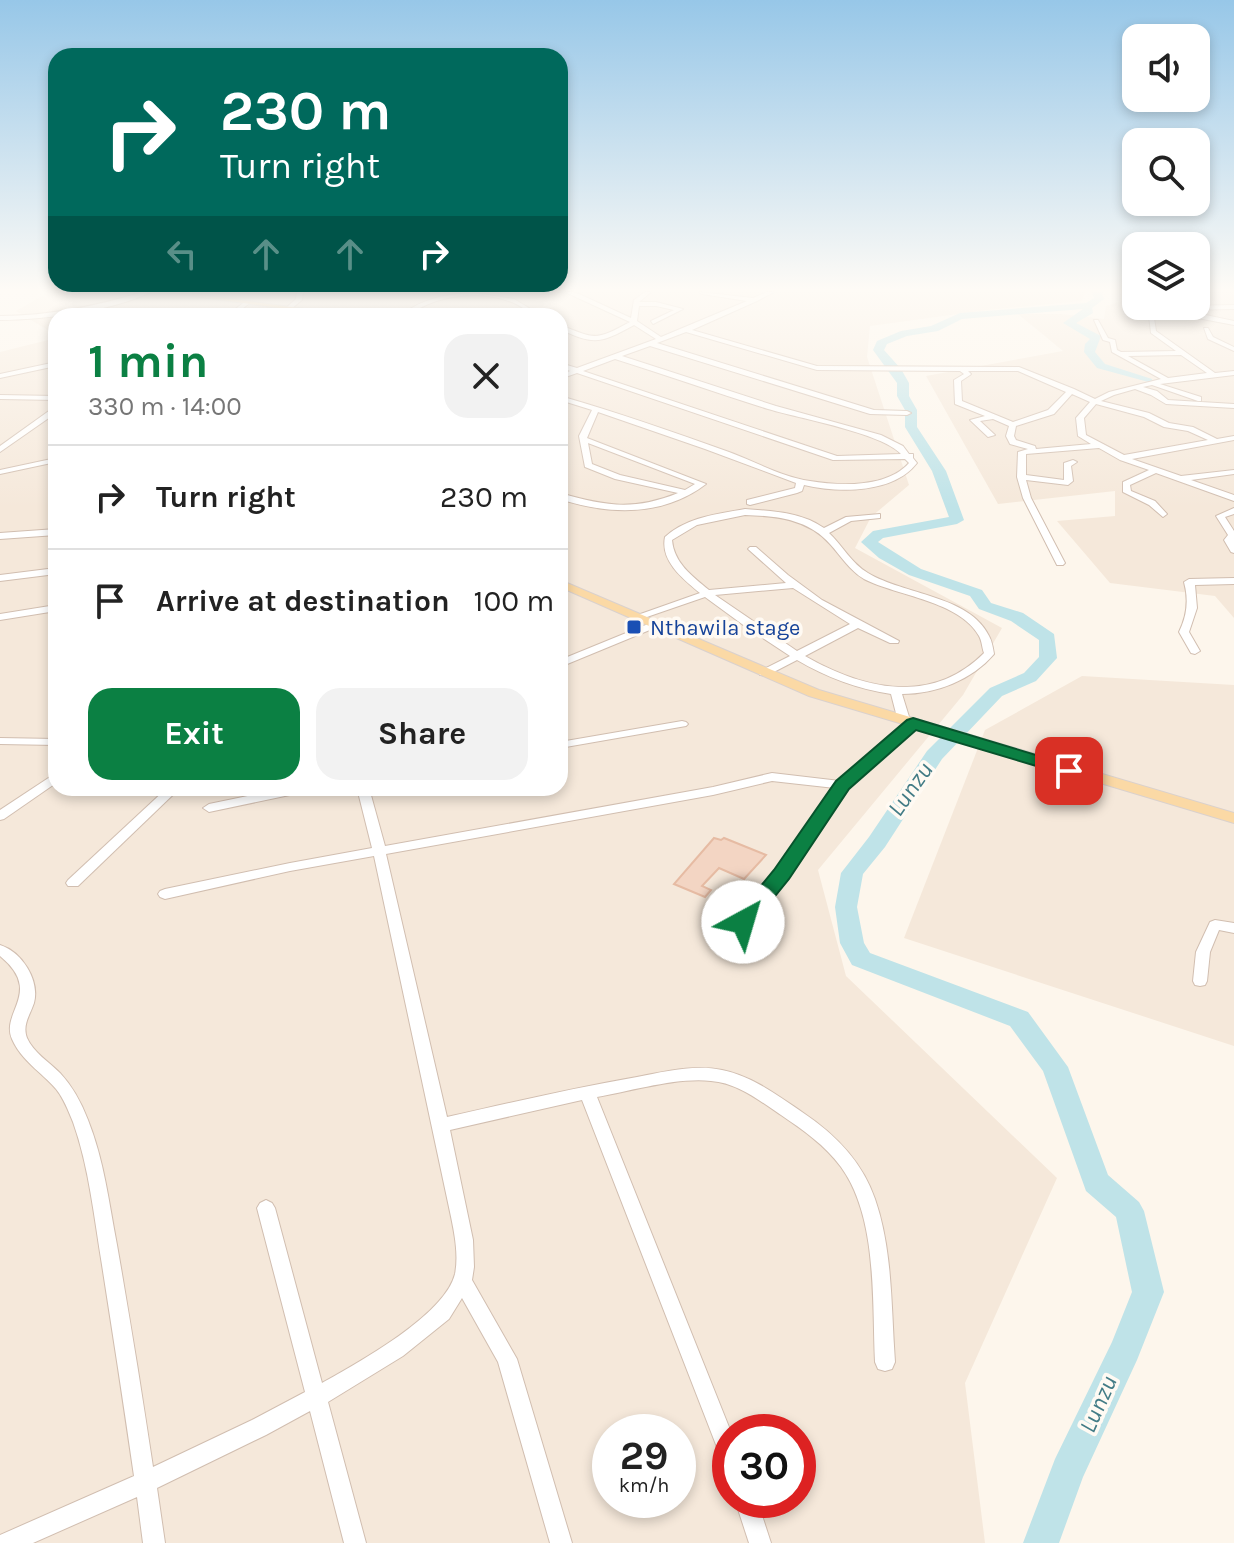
<!DOCTYPE html>
<meta charset="utf-8">
<style>
:root{--surface:#fff;--page:#f2f2f2;--text:#222;--muted:#767676;--line:#e0e0e0;--accent:#0b8043}
body{margin:0;font-family:Karla,sans-serif;background:var(--page);color:var(--text);height:100vh;display:flex;flex-direction:column;font-size:30px;white-space:nowrap}
*{box-sizing:border-box;margin:0}
p{font-size:26px;color:var(--muted)}
.icon{flex:none;width:44px;height:44px;fill:none;stroke:currentColor;stroke-width:2;stroke-linecap:round;stroke-linejoin:round}
.map{position:relative;flex:1;overflow:hidden}
.panel{position:absolute;left:48px;top:308px;width:520px;height:488px;display:flex;flex-direction:column;background:var(--surface);border-radius:24px;box-shadow:0 4px 12px #0003}
.panel>*{flex:none}
.banner{position:absolute;left:48px;top:48px;width:520px;height:244px;border-radius:24px;box-shadow:0 4px 12px #0003;background:#00695c;color:#fff;overflow:hidden}
.fabs{position:absolute;left:1122px;top:24px;display:grid;gap:16px}
.fabs a{display:grid;place-items:center;width:88px;height:88px;border-radius:16px;background:var(--surface);box-shadow:0 4px 12px #0003;font-size:40px}
.speed{position:absolute;left:592px;top:1414px;display:flex;gap:16px;font-size:40px;font-weight:700;text-align:center}
.speed>*{display:grid;place-content:center;width:104px;height:104px;border-radius:50%;background:var(--surface);box-shadow:0 4px 12px #0003;line-height:1}
.speed small{font-size:20px;font-weight:400}
.speed .limit{border:12px solid #d22;background:#fff;color:#111}
.pin{position:absolute;display:grid;place-items:center;width:68px;height:68px;color:#fff;margin:-34px;border-radius:16px;box-shadow:0 4px 12px #0006}
.me{position:absolute;width:88px;margin:-44px;rotate:39deg;stroke-linejoin:round;filter:drop-shadow(0 0 6px #0008)}
.turn{display:flex;align-items:center;gap:28px;height:168px;padding:0 40px;font-size:36px}
.turn .icon{width:104px;height:104px;stroke-width:2.5}
.turn b{display:block;font-size:56px;line-height:68px}
.lanes{display:flex;align-items:center;height:76px;padding:0 40px;background:#0003;justify-content:center;gap:40px;direction:ltr}
.lanes .off{opacity:.35}
.round{display:grid;place-items:center;flex:none;width:84px;height:84px;border-radius:24px;background:var(--page)}
.head{display:flex;align-items:center;justify-content:space-between;height:136px;padding:0 40px}
h1{font-size:48px;font-weight:700;line-height:60px;color:var(--accent)}
.cta{display:flex;gap:16px;margin-top:auto;padding:16px 40px}
.cta a{flex:1;height:92px;border-radius:24px;background:var(--accent);color:#fff;font-size:32px;font-weight:700;line-height:92px;text-align:center}
.cta a+a{background:var(--page);color:var(--text)}
ul{padding:0;list-style:none}
li{display:flex;align-items:center;gap:24px;height:104px;padding:0 40px;border-top:2px solid var(--line)}
li div{flex:1}
li b{display:block;font-size:30px}
li em{font-style:normal}
.map>svg:first-child{display:block}
</style>
<div class="map">
<svg width="1234" height="1543" viewBox="0 0 1234 1543">
<rect width="100%" height="100%" fill="#fdf6ec"/>
<!-- residential -->
<g fill="#f5e8da" fill-rule="evenodd">
<path d="M49,292H1085L1082,301L987,310L870,326L867,357L909,485L871,517L855,548L1002,628L963,695L818,870L846,976L1057,1178L965,1383L985,1543H0V352L56,338V788H560V316H56V335L16,311ZM610,1432H678V1500H610ZM730,1432H798V1500H730Z"/>
<path d="M1196,292H1234V618L1215,596L1110,583L1057,521L1115,516V491L998,504L926,376L1063,351L1018,314H1062L1104,319L1106,306L1136,296V306H1196Z"/>
<path d="M1082,676L1234,685V1046L904,938L985,730Z"/>
</g>
<g fill="none" stroke-linecap="round" stroke-linejoin="round">
<!-- river -->
<path fill="#bfe3e8" fill-rule="evenodd" d="M1092,292H1102L1104,299L1092,308L1093,313L1076,323L1101,336L1095,352L1105,364L1152,379V383L1097,368L1084,352L1085,344L1090,339L1063,323L1083,309L962,319L938,331L907,336L887,344L884,350L901,369L909,383V396L917,410V427L946,471L964,520L957,524L883,538L878,542L921,569L982,590L991,603L1023,613L1054,634L1057,658L1036,681L1002,696L942,759L885,847L863,874L857,907L864,943L870,953L1028,1012L1068,1067L1108,1175L1139,1202L1144,1211L1164,1292L1137,1360L1083,1477L1059,1543H1023L1055,1459L1112,1342L1132,1292L1116,1217L1086,1191L1043,1071L1010,1026L852,965L840,943L835,907L841,873L869,837L927,751L990,688L1024,673L1039,657V640L1011,621L979,609L970,596L909,575L879,558L861,542L873,531L949,517L932,471L905,427V410L897,396V383L873,350L877,341L901,331L931,326L960,313L1086,303L1094,298Z"/>
</g>
<!-- building -->
<path fill="#f3d5c3" stroke="#e6bba3" stroke-width="2" d="M714,838L721,840L724,838L766,855L744,879L719,868L702,886L711,890L705,897L674,884Z"/>
<g fill="none" stroke-linecap="round" stroke-linejoin="round">
<!-- minor casing -->
<g stroke="#d1beb0" stroke-width="2">
<g id="minor">
<path d="M143,292H151C111,311 45,320 0,320V316C50,316 96,306 143,292Z"/>
<path d="M297,292H303L302,300L291,309H287V307L296,299Z"/>
<path d="M565,292H572L579,294L631,318L634,300L645,292H651L639,302H656L683,309L653,324L651,321L674,310L656,306H639L637,321L661,337L747,301L702,294L699,292L753,298L767,292H774L757,301L692,330L817,366L1019,367L1074,389L1095,399L1109,392L1161,379L1112,352L1110,342L1103,340L1094,320H1098L1108,338L1115,340L1117,350L1121,352L1176,351L1151,333L1149,316L1167,306L1177,308L1180,306L1234,305V309L1182,310L1234,321V325L1187,316L1170,309L1154,318L1156,331L1215,373L1234,371V375L1160,384L1201,397V401H1198L1152,385L1143,387L1157,391L1168,400L1234,404V408L1166,404L1151,395L1135,389L1114,395L1101,401L1149,413L1169,423L1193,427L1217,439L1234,436V440L1132,459L1181,476L1234,470V474L1191,480L1234,495V501L1156,473L1130,485L1131,491L1155,501L1167,514L1163,517L1149,505L1123,492V482L1149,470L1120,460L1099,448L1026,454V475L1064,480V463L1073,460L1077,462L1071,466L1073,481L1068,485L1026,480L1031,498L1065,563L1063,565H1057L1023,498L1017,477L1018,452L1028,449L1010,444L1006,436L1009,426L993,419L980,421L995,435L988,437L970,420L985,416L955,404L954,380L964,374L960,371L817,370L686,332L657,343L874,410L907,411L911,413L907,415L870,414L650,346L622,356L776,406L881,435L903,446L909,454H913V458L917,463C893,494 839,493 804,485L802,491L797,493L750,505L747,504V500L795,488L796,483L705,449L598,412L587,438L706,484C663,517 609,515 560,499V493C605,506 634,511 678,493L615,479L585,467L579,436L592,410L560,400V396C617,412 673,432 729,452C756,462 782,477 810,481C840,486 887,488 909,463L905,459L833,460L577,373L560,379V375L570,371L560,367V363L577,368L656,339L634,325C601,343 595,346 560,329V325C596,339 595,341 630,322ZM1181,355L1207,373L1168,378L1128,356ZM615,359C666,375 717,393 768,409C798,418 882,433 901,454L837,456L583,371ZM968,371H1018L1066,392L1048,410L1013,422L962,401L961,381L970,375L971,374ZM1072,394L1090,402L1076,418L1078,436L1091,444L1036,449L1035,446L1016,440L1014,436L1016,426L1054,414ZM1096,404L1144,417L1164,427L1188,431L1208,440L1124,455L1086,435L1084,418ZM588,443L695,484L685,490L620,475L592,464Z"/>
<path d="M475,293L514,299L542,316C531,316 524,307 514,303C484,290 442,294 415,311L414,316H408L410,309C430,297 451,293 475,293Z"/>
<path d="M246,301L251,302L233,316H226Z"/>
<path d="M1204,328H1208L1213,337L1234,347V351L1208,339Z"/>
<path d="M56,362V366L0,378V374Z"/>
<path d="M0,395L56,396V400L0,399Z"/>
<path d="M53,408H56V413L0,452V446Z"/>
<path d="M56,458V462L0,474V470Z"/>
<path d="M1234,508V514L1225,517L1234,531V553L1231,552L1224,540L1228,535L1216,516Z"/>
<path d="M745,509C772,511 801,512 824,528L846,517L880,514V518L851,521L829,533C842,545 852,564 868,573C904,595 969,595 989,636C992,641 993,648 994,654C972,680 936,694 902,694L910,720L917,721L919,723L893,743L847,787L787,877L748,925H738L736,922L777,871L835,788L772,781L713,795L386,854L447,1117C510,1103 573,1088 637,1077C664,1072 694,1064 722,1070C752,1076 777,1095 802,1112C835,1134 862,1161 875,1199C893,1251 891,1308 895,1362L892,1369L885,1371L878,1369L875,1362C872,1302 878,1218 841,1167C825,1145 803,1130 781,1115C760,1101 738,1083 711,1081C678,1077 631,1091 597,1097L731,1432L730,1465L723,1462L720,1455L582,1100L450,1130L473,1240L474,1267L472,1280L517,1359L572,1543H550L498,1362L462,1298L449,1319L403,1356L328,1402L366,1543H344L310,1411L266,1435L157,1488L165,1543H143L137,1497L33,1543H0V1535L134,1476C124,1406 113,1335 102,1265C94,1217 89,1167 73,1122C68,1110 64,1099 56,1089C41,1072 21,1060 12,1039C0,1012 44,992 0,956V945C22,952 40,980 34,1003C30,1015 22,1025 27,1038C33,1052 49,1062 60,1073C73,1087 81,1102 88,1120C104,1160 109,1203 117,1245C130,1319 142,1393 153,1467L252,1420L305,1392L257,1208L260,1203L266,1200L272,1203L275,1208L322,1383C358,1363 445,1315 455,1274C459,1254 454,1231 450,1212L374,856L290,871L165,899L160,897L158,894L160,891L165,889L290,863L372,848L357,788H369L385,846L713,787L772,773L840,781L885,739L904,724L898,721L891,694C857,689 826,677 797,660L768,675H760L759,673L760,671L790,656L746,627L705,597L641,619L637,620L632,617L700,593C683,579 660,561 665,537C687,517 717,514 745,509ZM745,515C776,516 808,519 830,544C841,556 850,571 864,579C897,596 960,601 979,636C982,641 982,648 984,653C931,706 863,689 805,656L858,628L890,643H898L899,641L822,600L788,575L756,547H750L748,549L786,583L709,590C692,576 674,563 672,540L697,525ZM793,588L850,624L797,651L715,595Z"/>
<path d="M56,529V535L0,539V533Z"/>
<path d="M56,568V574L0,581V575Z"/>
<path d="M1234,578V584L1195,585L1197,608L1189,632L1200,651L1195,654L1191,653L1179,632C1187,616 1189,600 1184,582L1189,579Z"/>
<path d="M56,605V611L0,620V614Z"/>
<path d="M653,622L657,623V627L560,667V660Z"/>
<path d="M682,721L686,722L688,724L686,726L560,748V742Z"/>
<path d="M0,738L56,739V745L0,744Z"/>
<path d="M56,773V783L4,819L0,820V810Z"/>
<path d="M167,788H180L78,886H68L66,883L68,880Z"/>
<path d="M286,788H310L304,792L209,812L203,808L209,804Z"/>
<path d="M1215,920L1234,923V933L1219,930L1210,952L1207,981L1205,985L1200,986L1195,985L1193,981L1196,952L1210,922Z"/>
<path d="M735,1500H757L771,1543H749Z"/>
</g>
</g>
<!-- major casing -->
<g stroke="#dad1cd" stroke-width="2">
<g id="major">
<path d="M165,292H181L356,316H336Z"/>
<path d="M560,580L819,690L1234,813V823L809,696L560,587Z"/>
</g>
</g>
<!-- minor -->
<use href="#minor" fill="#fff" fill-rule="evenodd"/>
<!-- major -->
<use href="#major" fill="#fbd9a5" fill-rule="evenodd"/>
</g>
<!-- sky -->
<linearGradient id="sky" x2="0" y2="1"><stop stop-color="#97c7e8"/><stop offset="0.57" stop-color="#fefbf6"/><stop offset="1" stop-color="#fefbf6" stop-opacity="0"/></linearGradient>
<rect width="1234" height="508" fill="url(#sky)"/>
<!-- route -->
<path fill="#0b8043" stroke="#07532c" stroke-width="2" d="M913,718L1076,767L1078,771L1069,776L1063,774L916,730L849,789L789,879L750,927H735L732,922L735,917L774,870L836,781L907,720Z"/>
<!-- markers -->
<rect fill="#1a4fb4" stroke="#fffaf3" stroke-width="3" x="626" y="619" width="16" height="16" rx="4"/>
<g text-anchor="middle" stroke-width="7" stroke-linejoin="round" paint-order="stroke">
<!-- transit labels -->
<g font-size="22" fill="#164399" stroke="#fffaf3" text-anchor="start">
<text x="650" y="635">Nthawila stage</text>
</g>
<!-- water labels -->
<g font-size="24" font-style="italic" fill="#437c86" stroke="#fffaf3">
<text transform="translate(910 789) rotate(-55)" y="8">Lunzu</text>
<text transform="translate(1098 1404) rotate(-66)" y="8">Lunzu</text>
</g>
</g>
</svg>
<div class="fabs">
<a><svg class="icon" aria-label="sound" viewBox="0 0 24 24"><path d="M4 9h4l5-4v14l-5-4H4zM17 9q2 3 0 6"/></svg></a>
<a><svg class="icon" aria-label="search" viewBox="0 0 24 24"><circle cx="10" cy="10" r="6"/><path d="M15 15l6 6"/></svg></a>
<a><svg class="icon" aria-label="layers" viewBox="0 0 24 24"><path d="M12 4l9 5-9 5-9-5zM3 14l9 5 9-5"/></svg></a>
</div>
<div class="speed"><div>29<small>km/h</small></div><div class="limit">30</div></div>
<div class="pin" style="left:1069px;top:771px;background:#d93025"><svg class="icon" aria-label="arrive" viewBox="0 0 24 24"><path d="M6 21V4h12l-3 4 3 4H6"/></svg></div>
<svg class="me" style="left:743px;top:922px" viewBox="-20 -20 40 40"><circle r="19" fill="#fff"/><path d="M0-13L10 11 0 6-10 11z" fill="#0b8043"/></svg>
<div class="banner">
<div class="turn"><svg class="icon" aria-label="right" viewBox="0 0 24 24"><path d="M7 20v-9h11M14 6l5 5-5 5"/></svg><div><b>230 m</b>Turn right</div></div>
<div class="lanes"><svg class="icon off" aria-label="left" viewBox="0 0 24 24"><path d="M17 20v-9H6M10 6l-5 5 5 5"/></svg><svg class="icon off" aria-label="ahead" viewBox="0 0 24 24"><path d="M12 20V5M6 11l6-6 6 6"/></svg><svg class="icon off" aria-label="ahead" viewBox="0 0 24 24"><path d="M12 20V5M6 11l6-6 6 6"/></svg><svg class="icon" aria-label="right" viewBox="0 0 24 24"><path d="M7 20v-9h11M14 6l5 5-5 5"/></svg></div>
</div>
<section class="panel">
<div class="head"><div><h1>1 min</h1><p>330 m · 14:00</p></div><a class="round"><svg class="icon" aria-label="close" viewBox="0 0 24 24"><path d="M6 6l12 12M18 6L6 18"/></svg></a></div>
<ul>
<li><svg class="icon" aria-label="right" viewBox="0 0 24 24"><path d="M7 20v-9h11M14 6l5 5-5 5"/></svg><div><b>Turn right</b></div><em>230 m</em></li>
<li><svg class="icon" aria-label="arrive" viewBox="0 0 24 24"><path d="M6 21V4h12l-3 4 3 4H6"/></svg><div><b>Arrive at destination</b></div><em>100 m</em></li>
</ul>
<div class="cta"><a>Exit</a><a>Share</a></div>
</section>
</div>
